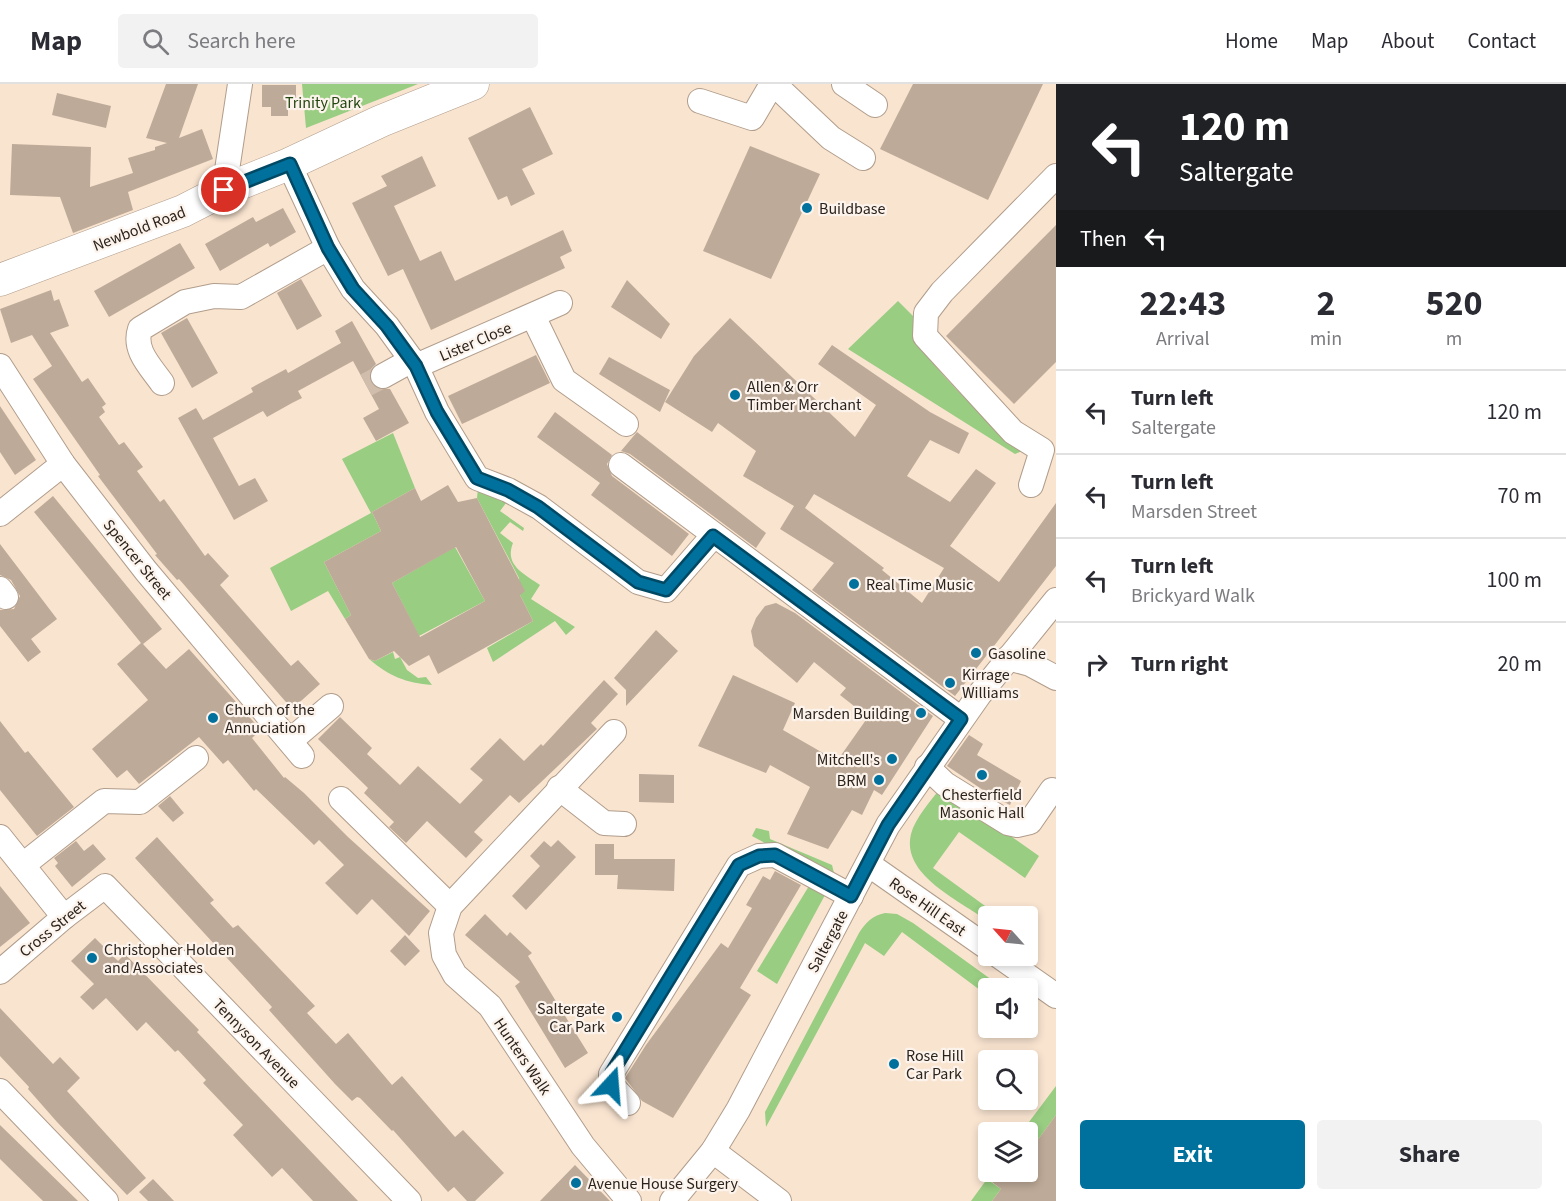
<!DOCTYPE html>
<style>
:root{--surface:#fff;--page:#f2f2f3;--text:#2b2b33;--muted:#7c7c81;--line:#e1e1e2;--accent:#00719c}
body{margin:0;font-family:"Source Sans 3",sans-serif;background:var(--page);color:var(--text);height:100vh;display:flex;flex-direction:column;font-size:22px;white-space:nowrap}
*{box-sizing:border-box;margin:0}
p{font-size:20px;color:var(--muted)}
.icon{flex:none;width:33px;height:33px;fill:none;stroke:currentColor;stroke-width:2;stroke-linecap:round;stroke-linejoin:round}
.map{position:relative;flex:1;overflow:hidden}
.panel{display:flex;flex-direction:column;background:var(--surface);width:510px}
.panel>*{flex:none}
.top-card{background:#202124;color:#fff;overflow:hidden}
.needle{width:39px;rotate:297deg}
.fabs{position:absolute;left:978px;top:822px;display:grid;gap:12px}
.fabs a{display:grid;place-items:center;width:60px;height:60px;border-radius:6px;background:var(--surface);box-shadow:0 3px 9px #0003;font-size:30px}
.pin{position:absolute;display:grid;place-items:center;width:51px;height:51px;color:#fff;margin:-26px;border:3px solid #fff;border-radius:50%;box-shadow:0 2px 6px #0007}
.me{position:absolute;width:66px;margin:-33px;rotate:19deg;stroke-linejoin:round;filter:drop-shadow(0 0 4px #0008)}
.turn{display:flex;align-items:center;gap:21px;height:126px;padding:0 24px;font-size:27px}
.turn .icon{width:78px;height:78px;stroke-width:2.5}
.turn b{display:block;font-size:42px;line-height:51px}
.then{display:flex;align-items:center;height:57px;padding:0 24px;background:#0003;gap:12px;font-size:22px}
.eta{display:flex;justify-content:space-evenly;align-items:center;height:102px;text-align:center}
.eta b{font-size:36px;font-weight:700;line-height:42px}
.primary-button{display:flex;gap:12px;margin-top:auto;padding:12px 24px}
.primary-button a{flex:1;height:69px;border-radius:6px;background:var(--accent);color:#fff;font-size:24px;font-weight:700;line-height:69px;text-align:center}
.primary-button a+a{background:var(--page);color:var(--text)}
ul{padding:0;list-style:none}
li{display:flex;align-items:center;gap:18px;height:84px;padding:0 24px;border-top:2px solid var(--line)}
li div{flex:1}
li b{display:block;font-size:22px}
li em{font-style:normal}
header{display:flex;align-items:center;gap:36px;box-sizing:border-box;height:84px;padding:0 30px;background:var(--surface);border-bottom:2px solid var(--line)}
header strong{font-size:28px}
nav{display:flex;gap:33px;margin-inline-start:auto;font-size:21px}
.search{width:420px;height:54px;background:var(--page);display:flex;align-items:center;gap:15px;box-sizing:border-box;padding:0 21px;border-radius:6px;color:var(--muted);font-size:22px}
main{display:flex;flex:1;min-height:0}
.map>svg:first-child{display:block}
</style>
<header>
<strong>Map</strong>
<div class="search"><svg class="icon" aria-label="search" viewBox="0 0 24 24"><circle cx="10" cy="10" r="6"/><path d="M15 15l6 6"/></svg>Search here</div>
<nav><a>Home</a><a>Map</a><a>About</a><a>Contact</a></nav>
</header>
<main>
<div class="map">
<svg width="1056" height="1117" viewBox="0 0 1056 1117">
<rect width="100%" height="100%" fill="#f9e4d0"/>
<!-- green -->
<g fill="#98cd82">
<path d="M302,0H418L306,44Z"/>
<path d="M898,217L915,234C915,240 915,247 917,253C926,281 999,349 1025,366L1015,370L848,265Z"/>
<path d="M393,349L415,404L372,428L381,447L324,478L351,531L345,535L328,507L291,527L270,484L371,429L342,375Z"/>
<path d="M478,404L509,415L500,427L524,444L523,447L510,438L500,449L513,459C504,481 524,490 540,501L531,515L575,543L566,551L555,537L493,578L487,564L533,537L520,511L519,494L477,414Z"/>
<path d="M455,463L485,517L419,552L392,499Z"/>
<path d="M393,568L395,575L400,573L407,586L418,594L426,593L432,601C406,599 389,592 369,575L375,577Z"/>
<path d="M941,703L1039,772L1025,794L959,748L933,784L992,827L986,836C959,816 901,791 911,750C915,734 931,717 941,703Z"/>
<path d="M756,744L769,747L770,755L832,781L834,789L827,793L752,752Z"/>
<path d="M809,802L825,811L777,900L757,887Z"/>
<path d="M885,829L897,830L913,839L1003,904H988V912L902,848L884,872L865,859L766,1043L765,1028L859,849C866,838 872,832 885,829Z"/>
<path d="M1056,1002V1031L1037,1057L1023,1046Z"/>
<path d="M987,1095L1001,1105L992,1117H971Z"/>
</g>
<!-- building -->
<g fill="#beaa98" fill-rule="evenodd">
<path d="M166,0H198L179,54L202,45L213,75L128,108L133,126L73,149L60,113L10,111L12,60L91,63L90,103L133,89L128,74L155,66V63L167,59L146,54Z"/>
<path d="M913,0H1043L988,116L880,65Z"/>
<path d="M262,1H296V23H288V32H271V23H262Z"/>
<path d="M57,9L111,22L106,44L52,31Z"/>
<path d="M530,23L553,70L522,85L535,110L511,122L507,112L498,116L468,54Z"/>
<path d="M750,62L820,90L771,195L703,167Z"/>
<path d="M422,72L436,102L394,122L420,177L441,167L455,197L563,146L572,167L560,173L565,184L431,246L403,185L388,192L352,119L387,102L381,92Z"/>
<path d="M283,124L296,148L270,163L268,159L220,187L205,160L253,133L256,138Z"/>
<path d="M1056,141V278L1014,320L946,252Z"/>
<path d="M180,159L195,184L109,233L94,207Z"/>
<path d="M301,195L322,232L297,246L277,209Z"/>
<path d="M627,196L670,240L661,255L611,223Z"/>
<path d="M51,206L54,217L59,215L69,242L50,249L82,298L88,294L106,320L102,323L105,328L99,333L119,361L124,358L143,383L137,387L160,418L164,415L205,472L208,469L229,492L220,501L291,582L298,576L320,600L292,625L179,495L177,496L155,471L157,470L98,392L100,391L33,295L52,282L32,251L11,259L0,225Z"/>
<path d="M187,234L218,289L192,304L161,249Z"/>
<path d="M730,234L855,353L876,321L818,280L832,261L930,328L969,349L959,370L930,356L907,392L950,418L976,385L996,399L950,462L999,498L1056,419V482L955,612L812,506L834,479L780,445L794,422L743,392L756,367L718,339L712,348L665,318L694,272ZM814,410L944,484L922,519L882,486L884,484L805,424Z"/>
<path d="M352,237L376,280L371,285L370,298L376,304L390,305L409,339L376,357L363,334L379,325L353,277L298,307L302,314L292,319L267,333L263,327L213,354L239,402L255,394L268,417L234,436L178,334L196,324L203,336L253,308L251,304L286,285L288,289L341,259L335,247Z"/>
<path d="M536,271L550,299L462,340L448,312Z"/>
<path d="M609,273L670,306L660,328L599,290Z"/>
<path d="M0,322L36,376L15,391L0,368Z"/>
<path d="M555,328L612,371L607,380L612,392L689,450L672,472L591,411L600,399L537,353Z"/>
<path d="M637,348L766,449L756,464L630,370L621,367Z"/>
<path d="M448,401L458,418L477,414L525,507L520,511L533,537L438,590L429,571L409,582L394,567L375,577L369,575L345,535L351,531L324,478L381,447L372,428L415,404L421,417ZM456,463L485,517L420,553L392,499Z"/>
<path d="M53,412L162,545L143,560L166,585L189,565L261,646L252,654L284,694L285,693L304,709L348,753L430,827L409,852L372,815L357,831L325,799L344,781L319,756L314,761L256,705L254,707L228,676L223,680L199,653L139,700L127,686L117,694L92,665L148,616L117,580L141,559L34,428Z"/>
<path d="M0,460L57,535L31,555L41,568L28,578L0,542V526L14,525L20,512L11,496L0,491Z"/>
<path d="M776,519L795,529L933,632L882,711L874,706L862,731L852,726L828,765L787,750L810,703L770,681L766,689L698,662L733,591L795,619L783,646L837,677L868,633L840,611L846,604L814,578L797,599L754,562L751,547L756,534L765,522Z"/>
<path d="M656,546L678,567L626,622V606L614,594Z"/>
<path d="M604,596L618,610L591,639L597,645L519,719L510,711L474,748L483,756L466,774L427,737L406,759L389,743L394,738L364,709L368,704L318,655L340,633L372,664L367,670L400,701L418,682L460,720L483,696L470,685L500,654L524,677L541,660L543,662Z"/>
<path d="M0,637L25,669L28,667L74,723L37,752L0,706Z"/>
<path d="M969,651L983,660L977,671L1021,697L1010,721L992,712L947,682Z"/>
<path d="M639,690L674,691V719L639,718Z"/>
<path d="M170,712L184,729L173,738L158,722Z"/>
<path d="M157,753L214,816L210,819L233,844L238,841L315,922L307,929L336,960L348,949L392,1001L402,992L455,1053L463,1046L504,1089L475,1117H467L454,1103L448,1108L393,1046L392,1047L360,1014L357,1013L352,1017L335,1000L269,926L272,923L135,774Z"/>
<path d="M558,756L576,773L526,826L512,812L540,782L530,772L544,757L551,763Z"/>
<path d="M76,757L84,767L93,760L106,775L72,803L55,782L58,779L54,774Z"/>
<path d="M595,760H614V775H675L674,807L617,805L618,791H595Z"/>
<path d="M775,787L801,801L740,904L751,911L673,1034L642,1017L625,994L646,961L721,859L728,864L752,824L746,821L763,792L770,796Z"/>
<path d="M0,802L30,839L0,863Z"/>
<path d="M485,830L507,852L510,848L532,869L528,872L588,969L565,984L515,902L520,898L465,851Z"/>
<path d="M405,851L420,867L405,882L390,867Z"/>
<path d="M95,854L118,877L125,870L199,946L197,948L358,1117H313L282,1084L272,1093L233,1051L243,1041L203,999L206,996L178,966L175,968L146,938L137,947L106,914L93,926L80,913L94,900L71,877Z"/>
<path d="M0,924L53,980L60,973L80,994L67,1007L146,1094L127,1111L57,1038L28,1005L29,1003L0,972Z"/>
<path d="M1056,1031V1117H992L1001,1105L992,1098L995,1088H1028V1050L1037,1057Z"/>
<path d="M0,1041L35,1075L78,1117H43L0,1075Z"/>
<path d="M575,1081L610,1117H540Z"/>
<path d="M153,1095L174,1117H148L139,1108Z"/>
</g>
<g fill="none" stroke-linecap="round" stroke-linejoin="round">
<!-- minor-tunnel -->
<path stroke="#d0bdac" stroke-width="24" stroke-dasharray="24 12" stroke-linecap="butt" d="M366,301L383,292"/>
<!-- minor casing -->
<g stroke="#b19d8b" stroke-width="26">
<g id="minor">
<path d="M774,0L831,54L863,74"/>
<path d="M844,0L875,21"/>
<path d="M700,17L752,34L772,0"/>
<path d="M289,80L328,164L353,205L387,242L416,282L437,328L477,394L508,406L539,423L638,498L666,506L713,452"/>
<path d="M224,106L240,0"/>
<path d="M533,232L564,296L626,340"/>
<path d="M0,282L63,380L146,487L302,672"/>
<path d="M416,282L560,219"/>
<path d="M383,292L412,276"/>
<path d="M162,299C150,282 133,266 140,245L185,218L214,212L241,213L328,164"/>
<path d="M621,381L961,635"/>
<path d="M1031,401L1042,366L1013,348L925,252L926,229L942,208L1056,92"/>
<path d="M0,430L63,380"/>
<path d="M0,505L6,513"/>
<path d="M1008,574L1030,580L1056,594"/>
<path d="M614,648L450,822L441,849L444,871L455,891L490,922L583,1062L629,1117"/>
<path d="M290,657L331,622"/>
<path d="M927,683L945,700L1008,739L1017,741L1030,738L1052,706"/>
<path d="M559,704L604,739L624,740"/>
<path d="M341,715L450,822"/>
<path d="M0,753L64,833"/>
<path d="M868,780L988,864"/>
<path d="M23,781L104,717L140,718L196,674"/>
<path d="M999,872L1056,912"/>
<path d="M0,888L64,833L105,802L409,1117"/>
<path d="M0,1007L106,1117"/>
<path d="M628,1019L611,1001V990L739,781L759,772L775,771L851,812"/>
<path d="M713,1067L779,1117"/>
<path d="M672,1117L713,1067L738,1026L888,741L979,611L1056,516"/>
</g>
</g>
<!-- major casing -->
<g stroke="#b19d8b" stroke-width="33">
<path id="major" d="M0,196L183,127L224,106L289,80L381,37L473,0"/>
</g>
<!-- minor -->
<use href="#minor" stroke="#fff" stroke-width="24"/>
<!-- major -->
<use href="#major" stroke="#fff" stroke-width="32"/>
</g>
<g fill="none" stroke-linecap="round" stroke-linejoin="round">
<!-- route casing -->
<g stroke="#004965" stroke-width="15">
<path id="route" d="M224,106L290,80L328,164L353,205L387,242L416,282L437,328L477,394L508,406L538,423L638,498L666,506L713,452L961,635L888,741L851,812L775,771L759,772L739,781L611,990V1001"/>
</g>
<!-- route -->
<use href="#route" stroke="#00719c" stroke-width="10"/>
</g>
<!-- markers -->
<g fill="#00719c" stroke="#fcf4ec" stroke-width="2">
<circle cx="807" cy="124" r="6"/>
<circle cx="735" cy="311" r="6"/>
<circle cx="854" cy="500" r="6"/>
<circle cx="976" cy="569" r="6"/>
<circle cx="950" cy="599" r="6"/>
<circle cx="921" cy="629" r="6"/>
<circle cx="213" cy="634" r="6"/>
<circle cx="892" cy="675" r="6"/>
<circle cx="982" cy="691" r="6"/>
<circle cx="879" cy="696" r="6"/>
<circle cx="92" cy="874" r="6"/>
<circle cx="617" cy="933" r="6"/>
<circle cx="894" cy="980" r="6"/>
<circle cx="576" cy="1099" r="6"/>
</g>
<g text-anchor="middle" stroke-width="4.5" stroke-linejoin="round" paint-order="stroke">
<!-- park labels -->
<g font-size="16" fill="#224610" stroke="#fcf4ec">
<text x="323" y="24">Trinity Park</text>
</g>
<!-- poi labels -->
<g font-size="16" fill="#2b231c" stroke="#fcf4ec" text-anchor="start">
<text x="819" y="130">Buildbase</text>
<text x="747" y="308">Allen &amp; Orr<tspan x="747" dy="18">Timber Merchant</tspan></text>
<text x="866" y="506">Real Time Music</text>
<text x="988" y="575">Gasoline</text>
<text x="962" y="596">Kirrage<tspan x="962" dy="18">Williams</tspan></text>
<text x="225" y="631">Church of the<tspan x="225" dy="18">Annuciation</tspan></text>
<text x="909" y="635" text-anchor="end">Marsden Building</text>
<text x="880" y="681" text-anchor="end">Mitchell's</text>
<text x="867" y="702" text-anchor="end">BRM</text>
<text x="982" y="716" text-anchor="middle">Chesterfield<tspan x="982" dy="18">Masonic Hall</tspan></text>
<text x="104" y="871">Christopher Holden<tspan x="104" dy="18">and Associates</tspan></text>
<text x="605" y="930" text-anchor="end">Saltergate<tspan x="605" dy="18">Car Park</tspan></text>
<text x="906" y="977">Rose Hill<tspan x="906" dy="18">Car Park</tspan></text>
<text x="588" y="1105">Avenue House Surgery</text>
</g>
<!-- street labels -->
<g font-size="16" fill="#2b231c" stroke="#fcf4ec">
<text transform="translate(139 144) rotate(-21)" y="6">Newbold Road</text>
<text transform="translate(475 257) rotate(-23)" y="6">Lister Close</text>
<text transform="translate(138 475) rotate(51)" y="6">Spencer Street</text>
<text transform="translate(928 822) rotate(35)" y="6">Rose Hill East</text>
<text transform="translate(52 844) rotate(-39)" y="6">Cross Street</text>
<text transform="translate(827 857) rotate(-62)" y="6">Saltergate</text>
<text transform="translate(257 959) rotate(46)" y="6">Tennyson Avenue</text>
<text transform="translate(523 972) rotate(56)" y="6">Hunters Walk</text>
</g>
</g>
</svg>
<div class="fabs">
<a><svg class="needle" viewBox="-14 -14 28 28"><path d="M0-13l5 13h-10z" fill="#e53935"/><path d="M0 13l5-13h-10z" fill="#7c7c81"/></svg></a>
<a><svg class="icon" aria-label="sound" viewBox="0 0 24 24"><path d="M4 9h4l5-4v14l-5-4H4zM17 9q2 3 0 6"/></svg></a>
<a><svg class="icon" aria-label="search" viewBox="0 0 24 24"><circle cx="10" cy="10" r="6"/><path d="M15 15l6 6"/></svg></a>
<a><svg class="icon" aria-label="layers" viewBox="0 0 24 24"><path d="M12 4l9 5-9 5-9-5zM3 14l9 5 9-5"/></svg></a>
</div>
<div class="pin" style="left:224px;top:106px;background:#d93025"><svg class="icon" aria-label="arrive" viewBox="0 0 24 24"><path d="M6 21V4h12l-3 4 3 4H6"/></svg></div>
<svg class="me" style="left:611px;top:1001px" viewBox="-20 -20 40 40"><path d="M0-17L14 15 0 8-14 15z" fill="#00719c" stroke="#fff" stroke-width="4"/></svg>
</div>
<section class="panel">
<div class="top-card">
<div class="turn"><svg class="icon" aria-label="left" viewBox="0 0 24 24"><path d="M17 20v-9H6M10 6l-5 5 5 5"/></svg><div><b>120 m</b>Saltergate</div></div>
<div class="then">Then<svg class="icon" aria-label="left" viewBox="0 0 24 24"><path d="M17 20v-9H6M10 6l-5 5 5 5"/></svg></div>
</div>
<div class="eta">
<div><b>22:43</b><p>Arrival</p></div>
<div><b>2</b><p>min</p></div>
<div><b>520</b><p>m</p></div>
</div>
<ul>
<li><svg class="icon" aria-label="left" viewBox="0 0 24 24"><path d="M17 20v-9H6M10 6l-5 5 5 5"/></svg><div><b>Turn left</b><p>Saltergate</p></div><em>120 m</em></li>
<li><svg class="icon" aria-label="left" viewBox="0 0 24 24"><path d="M17 20v-9H6M10 6l-5 5 5 5"/></svg><div><b>Turn left</b><p>Marsden Street</p></div><em>70 m</em></li>
<li><svg class="icon" aria-label="left" viewBox="0 0 24 24"><path d="M17 20v-9H6M10 6l-5 5 5 5"/></svg><div><b>Turn left</b><p>Brickyard Walk</p></div><em>100 m</em></li>
<li><svg class="icon" aria-label="right" viewBox="0 0 24 24"><path d="M7 20v-9h11M14 6l5 5-5 5"/></svg><div><b>Turn right</b></div><em>20 m</em></li>
</ul>
<div class="primary-button"><a>Exit</a><a>Share</a></div>
</section>
</main>
